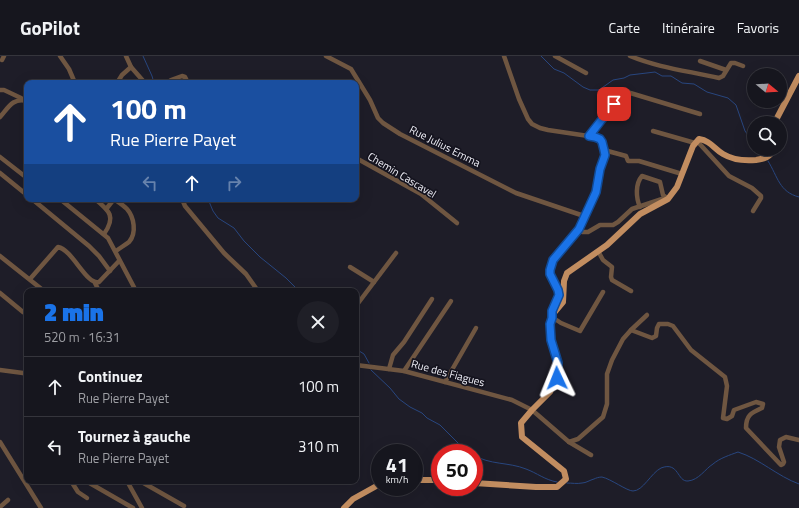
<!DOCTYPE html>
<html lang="fr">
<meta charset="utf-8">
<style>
:root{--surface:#16161e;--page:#1f1f27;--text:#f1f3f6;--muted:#9e9fa4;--line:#35353c;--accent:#1a73e8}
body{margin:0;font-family:"Titillium Web",sans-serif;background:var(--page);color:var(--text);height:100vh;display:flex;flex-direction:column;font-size:15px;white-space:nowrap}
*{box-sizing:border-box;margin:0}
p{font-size:13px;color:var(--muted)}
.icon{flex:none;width:22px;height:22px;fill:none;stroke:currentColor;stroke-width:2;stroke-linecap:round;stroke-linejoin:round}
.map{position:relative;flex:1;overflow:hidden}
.drawer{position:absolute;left:24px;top:232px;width:335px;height:196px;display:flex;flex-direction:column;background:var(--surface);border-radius:8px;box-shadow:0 4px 16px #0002,0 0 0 1px var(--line)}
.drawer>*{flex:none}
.hud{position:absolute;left:24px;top:24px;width:335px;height:122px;border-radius:8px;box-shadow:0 4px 16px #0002,0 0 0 1px var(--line);background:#1a4fa0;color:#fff;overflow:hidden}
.needle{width:26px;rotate:108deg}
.fabs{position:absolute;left:747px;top:12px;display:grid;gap:8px}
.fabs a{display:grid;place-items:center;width:40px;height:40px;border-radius:50%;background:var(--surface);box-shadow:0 4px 16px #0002,0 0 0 1px var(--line);font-size:20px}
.speed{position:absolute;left:371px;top:388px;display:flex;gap:8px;font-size:20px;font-weight:700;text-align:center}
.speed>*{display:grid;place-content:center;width:52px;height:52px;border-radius:50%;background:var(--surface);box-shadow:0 4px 16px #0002,0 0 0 1px var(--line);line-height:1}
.speed small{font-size:10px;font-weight:400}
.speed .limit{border:6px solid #d22;background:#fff;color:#111}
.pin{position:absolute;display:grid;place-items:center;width:34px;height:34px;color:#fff;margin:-17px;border-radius:8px;box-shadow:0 2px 6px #0006}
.me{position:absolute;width:44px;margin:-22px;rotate:358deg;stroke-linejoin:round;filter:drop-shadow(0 0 3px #0008)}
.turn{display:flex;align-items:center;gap:14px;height:84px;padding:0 20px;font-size:18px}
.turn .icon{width:52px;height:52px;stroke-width:2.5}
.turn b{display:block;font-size:28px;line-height:34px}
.lanes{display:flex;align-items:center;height:38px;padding:0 20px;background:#0003;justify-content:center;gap:20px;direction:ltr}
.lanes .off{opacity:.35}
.round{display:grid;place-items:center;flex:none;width:42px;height:42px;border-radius:21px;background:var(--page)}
.headline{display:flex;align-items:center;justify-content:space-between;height:68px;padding:0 20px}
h1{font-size:24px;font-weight:800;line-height:30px;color:var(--accent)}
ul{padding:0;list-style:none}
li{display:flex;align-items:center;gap:12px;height:60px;padding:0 20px;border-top:1px solid var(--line)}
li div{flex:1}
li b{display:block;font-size:15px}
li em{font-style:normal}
header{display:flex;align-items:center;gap:24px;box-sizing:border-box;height:56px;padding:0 20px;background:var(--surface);border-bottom:1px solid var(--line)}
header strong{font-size:19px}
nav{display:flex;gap:22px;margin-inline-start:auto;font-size:14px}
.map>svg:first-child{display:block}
</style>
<header>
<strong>GoPilot</strong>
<nav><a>Carte</a><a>Itinéraire</a><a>Favoris</a></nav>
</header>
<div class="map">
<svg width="799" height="452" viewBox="0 0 799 452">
<rect width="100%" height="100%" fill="#1e1d28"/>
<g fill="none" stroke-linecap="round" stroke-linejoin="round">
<!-- stream -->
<g stroke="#28467f" stroke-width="1">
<path d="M143,0L152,20L154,27"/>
<path d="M541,0L554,13L564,17L583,31L590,34H599L613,24L624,22L630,19L655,16L662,20H671L682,27L694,28L707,36L728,42L736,49L745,75L754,87"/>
<path d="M759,93L764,98"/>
<path d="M768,105C778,121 779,136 799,141"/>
<path d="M208,143L213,155L218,162L234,172L244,185L260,201L286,222L299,235"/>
<path d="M356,293L364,298L369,307"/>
<path d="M371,314L390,332L399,343L410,351L422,357L427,362L440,369L461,390L471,397"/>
<path d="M474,399C489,409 509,406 526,413C537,417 545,424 557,426"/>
<path d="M567,427C572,427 577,428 582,427C586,427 590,424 594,423C596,422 599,421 602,421C611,423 627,435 633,435C643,435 651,417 661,412C679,405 677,426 688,425C699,424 705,413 713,408C720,402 730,399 738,396C760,403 777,420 799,428"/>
</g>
<!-- minor -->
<g stroke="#6f5641" stroke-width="4.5">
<path d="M60,0L69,13L75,27"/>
<path d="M326,0L351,13L370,44L378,62L383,67L400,78L516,137L584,160"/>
<path d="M504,0L519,43L528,63L532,68L540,72L548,74L595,81L600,83L604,90L605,99L600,113L596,136L582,167L577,177L553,204L550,210V218L558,234L559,239L552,255V261L561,267L580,275L603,236"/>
<path d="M555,0L586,17"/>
<path d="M630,0C659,12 689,15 719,22L723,20L731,7H735L743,10"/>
<path d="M2,4L4,0"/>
<path d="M700,5L726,14"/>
<path d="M131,11L145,27"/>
<path d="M117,27L122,19L131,11L126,0"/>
<path d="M167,27L171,24L182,20L185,21L188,27"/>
<path d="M0,34H4L21,42"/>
<path d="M0,61C8,52 13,41 27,45"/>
<path d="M653,75L695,87"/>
<path d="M589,80L623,38L627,36L700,58"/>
<path d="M697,85L729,120L752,132L761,140V142L753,155"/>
<path d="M604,94L626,100L628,105H639L682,118"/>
<path d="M0,101L27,122"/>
<path d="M356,102L421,138L457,167"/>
<path d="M0,117L27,139"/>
<path d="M32,143L89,190L99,200L110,215"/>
<path d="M60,143L108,182L136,235"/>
<path d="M95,143C110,155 116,161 104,178"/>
<path d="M114,143C118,146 123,149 127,153C134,161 137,177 129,186C125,189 120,192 116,195"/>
<path d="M182,143L185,150L224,197L246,218L258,235"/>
<path d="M640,151C636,142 635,128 642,120L660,126L663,139L667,142"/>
<path d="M107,152L114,143"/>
<path d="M579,173L582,176H588L600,169H613L618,166L632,153L665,142"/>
<path d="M598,195L603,204L612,211L611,221L612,224L631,235"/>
<path d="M0,200L44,235"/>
<path d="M350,211L374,226"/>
<path d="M30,223L58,191C73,194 86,229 99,226L119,205"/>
<path d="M95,227L99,235"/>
<path d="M0,237L23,256"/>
<path d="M356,250L396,197"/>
<path d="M631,274L652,282L656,280L657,272L659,268H668L673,270L691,294L725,321L727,330L723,362L727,363L732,360L734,354L756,346L763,348L762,352C751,357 746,359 746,372L781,409L783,408L784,406L779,391L780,384L786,381L799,384"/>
<path d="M356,309L404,315L512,344L532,354L569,386L591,399"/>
<path d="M389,313L393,299L404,286L432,243"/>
<path d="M0,314L23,317L27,319"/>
<path d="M404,315L451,245"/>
<path d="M445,326L476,272"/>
<path d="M0,386L41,452"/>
<path d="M569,386L578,383L603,361L607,348V318L612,304L623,283L631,274L647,259"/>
<path d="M71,425L78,436L87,442"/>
<path d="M86,425L133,452"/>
<path d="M127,425L142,452"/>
<path d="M140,425L184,450"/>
<path d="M0,451L8,444"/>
</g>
<!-- major -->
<g stroke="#c28d60" stroke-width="6">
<path d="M776,67L777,62L799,20"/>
<path d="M414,424H440"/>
<path d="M474,427L536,431H557L566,423L564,415L522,381L521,367L532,354L550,336L557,322L558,307L551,285L550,268L553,258L563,246L564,225L567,217L607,189L640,158L668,143L677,131L693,90L699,83C711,85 713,92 723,98C733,104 745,105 756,104C764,103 771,101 773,93"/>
<path d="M344,452L353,443L380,428"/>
</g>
</g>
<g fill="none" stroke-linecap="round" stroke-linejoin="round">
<!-- route casing -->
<g stroke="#114b97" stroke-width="10">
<path id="route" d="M557,322L558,307L551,284L550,268L552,262V255L559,239L558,234L550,218V214L553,204L579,173L596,136L600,113L605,99L604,94L602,86L600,83L595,81L589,80L614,48"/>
</g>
<!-- route -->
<use href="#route" stroke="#1a73e8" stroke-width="7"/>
</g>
<g text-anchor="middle" stroke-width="3.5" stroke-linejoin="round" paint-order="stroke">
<!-- street labels -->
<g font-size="11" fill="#f1f1f9" stroke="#15141f">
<text transform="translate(445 90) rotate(27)" y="4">Rue Julius Emma</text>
<text transform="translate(402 119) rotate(31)" y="4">Chemin Cascavel</text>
<text transform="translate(448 317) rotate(15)" y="4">Rue des Fiagues</text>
</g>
</g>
</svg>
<div class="fabs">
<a><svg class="needle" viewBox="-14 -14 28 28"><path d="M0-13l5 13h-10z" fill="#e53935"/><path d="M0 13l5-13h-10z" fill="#9e9fa4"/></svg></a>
<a><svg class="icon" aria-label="search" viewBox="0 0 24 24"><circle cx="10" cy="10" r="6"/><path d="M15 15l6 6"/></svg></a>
</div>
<div class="speed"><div>41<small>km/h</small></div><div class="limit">50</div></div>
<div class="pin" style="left:614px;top:48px;background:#d93025"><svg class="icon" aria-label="arrive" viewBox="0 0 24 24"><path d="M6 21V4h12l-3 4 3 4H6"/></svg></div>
<svg class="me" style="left:557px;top:322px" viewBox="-20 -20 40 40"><path d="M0-17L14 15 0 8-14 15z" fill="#1a73e8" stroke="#fff" stroke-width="4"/></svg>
<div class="hud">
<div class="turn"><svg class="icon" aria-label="ahead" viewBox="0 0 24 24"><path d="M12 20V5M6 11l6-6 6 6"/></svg><div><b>100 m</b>Rue Pierre Payet</div></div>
<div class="lanes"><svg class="icon off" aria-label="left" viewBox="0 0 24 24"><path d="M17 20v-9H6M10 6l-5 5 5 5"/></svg><svg class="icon" aria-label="ahead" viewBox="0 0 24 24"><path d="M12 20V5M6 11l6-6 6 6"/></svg><svg class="icon off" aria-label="right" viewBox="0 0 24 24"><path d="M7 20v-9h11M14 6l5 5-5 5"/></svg></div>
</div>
<section class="drawer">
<div class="headline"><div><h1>2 min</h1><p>520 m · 16:31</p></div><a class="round"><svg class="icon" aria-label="close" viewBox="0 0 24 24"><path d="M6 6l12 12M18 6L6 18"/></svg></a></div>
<ul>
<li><svg class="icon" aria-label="ahead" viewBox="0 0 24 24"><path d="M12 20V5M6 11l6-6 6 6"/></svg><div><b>Continuez</b><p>Rue Pierre Payet</p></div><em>100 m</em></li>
<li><svg class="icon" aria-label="left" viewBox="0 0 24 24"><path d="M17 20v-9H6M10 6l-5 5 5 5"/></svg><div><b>Tournez à gauche</b><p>Rue Pierre Payet</p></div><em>310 m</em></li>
</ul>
</section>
</div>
